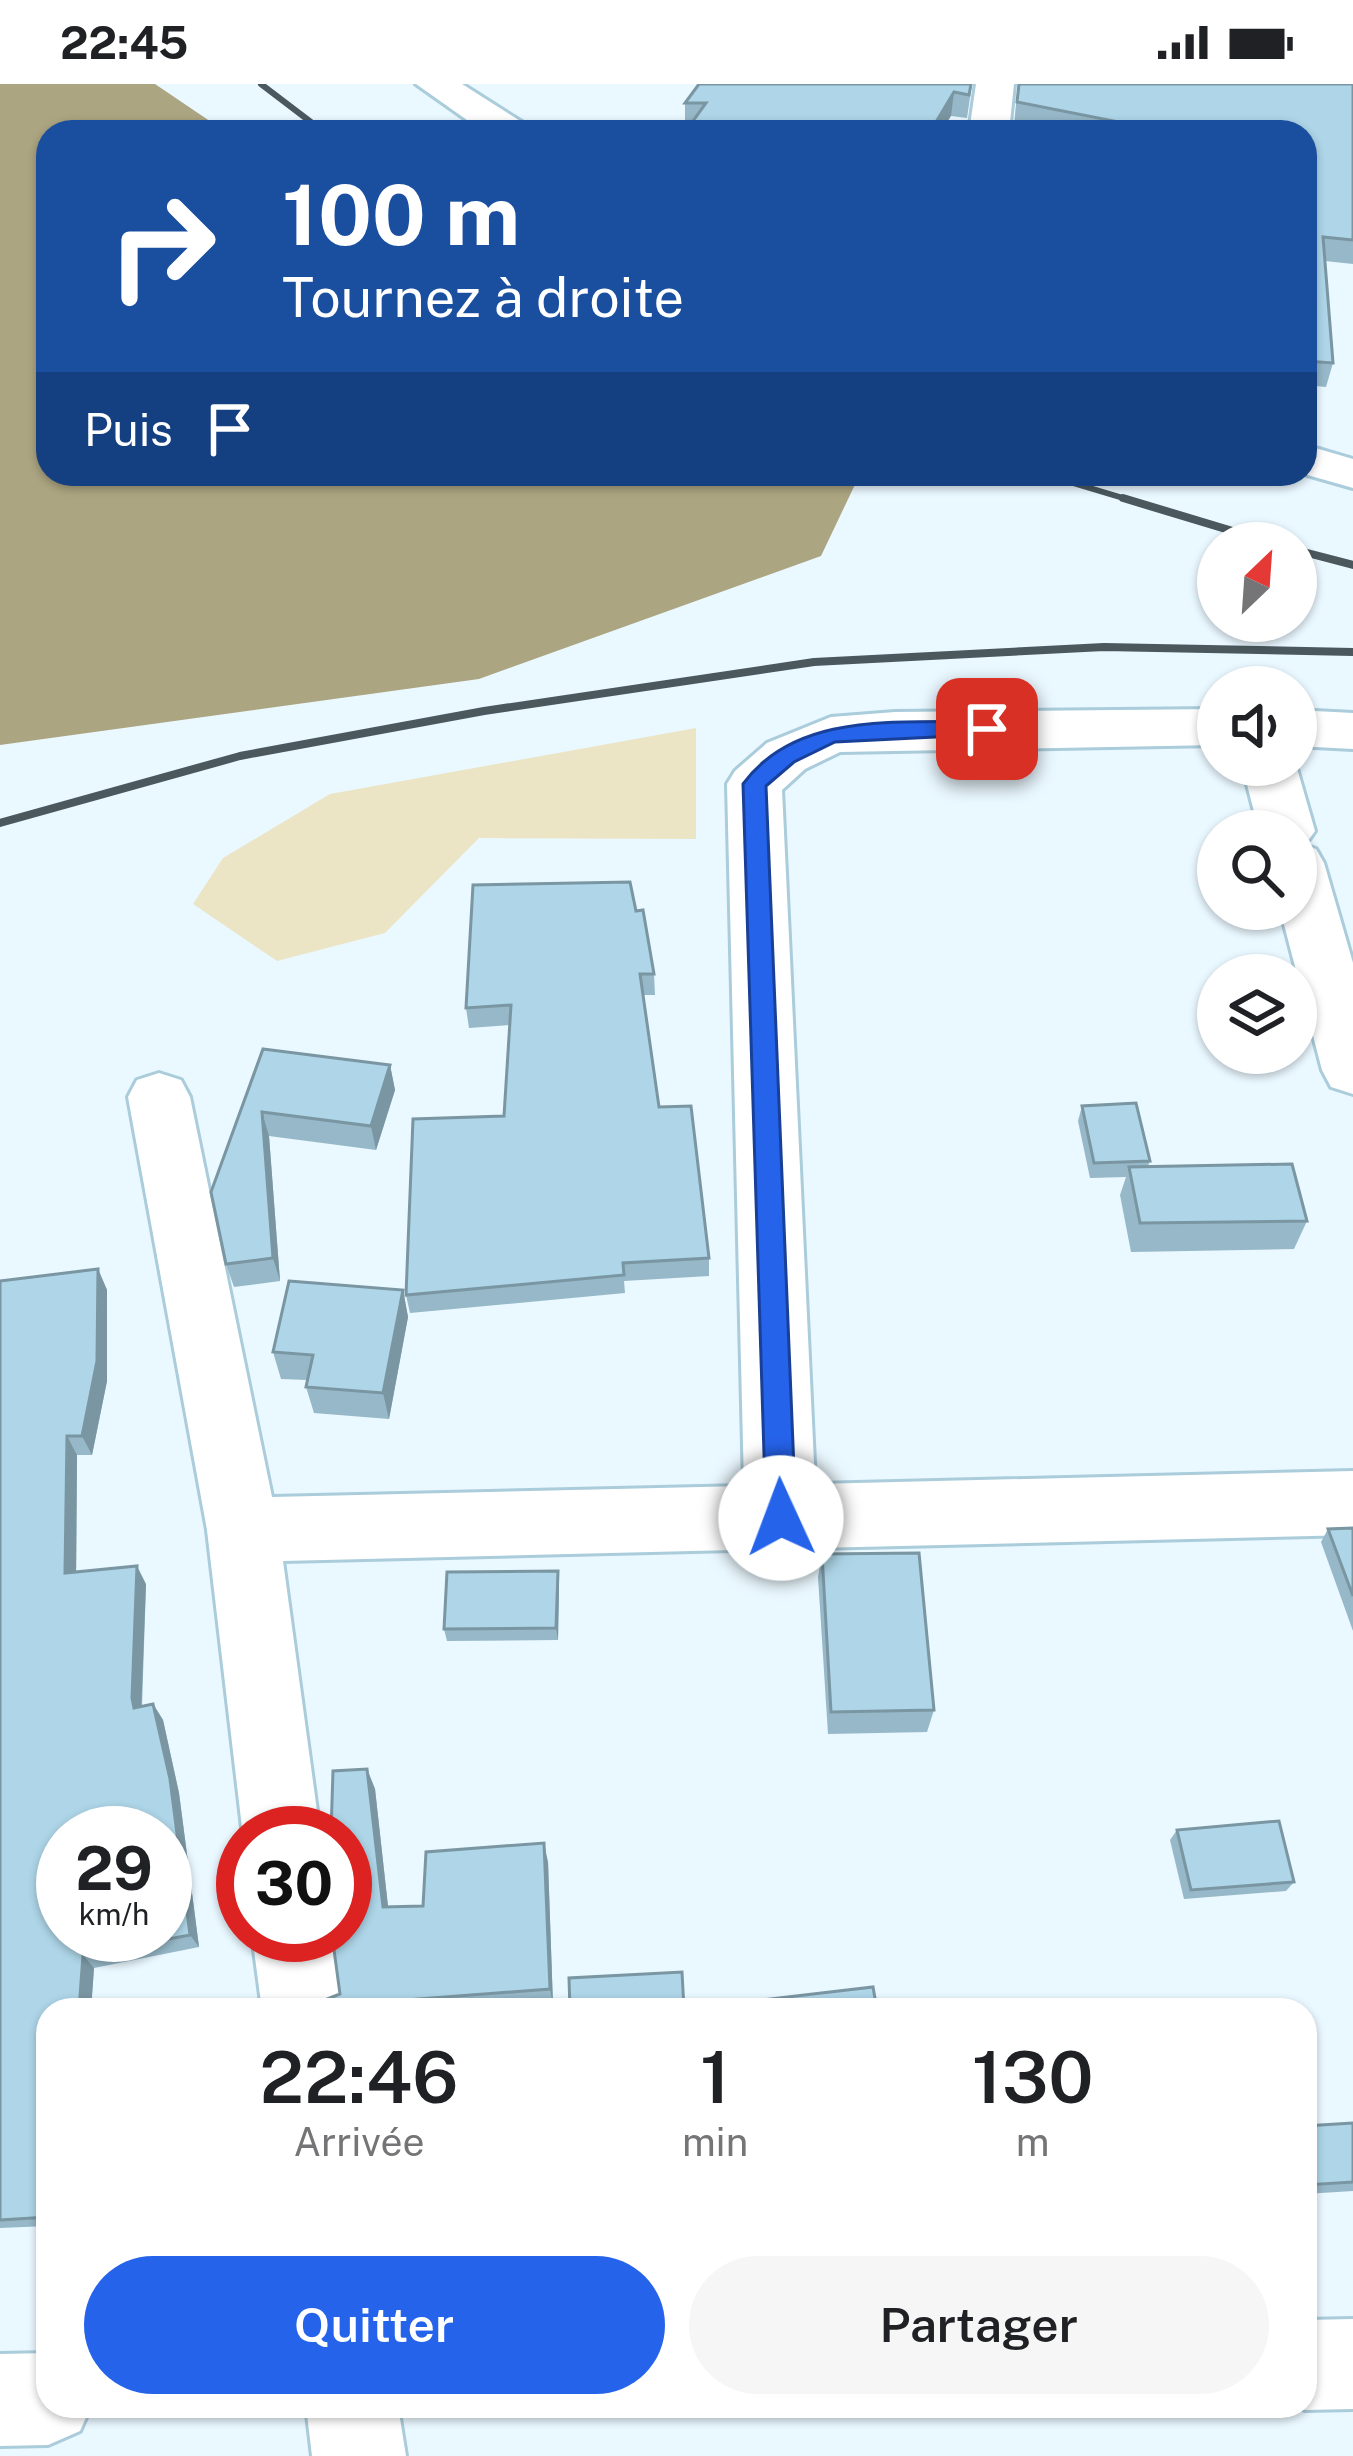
<!DOCTYPE html>
<html lang="fr">
<meta charset="utf-8">
<style>
:root{--surface:#fff;--page:#f6f6f6;--text:#202124;--muted:#757577;--accent:#2563eb}
body{margin:0;font-family:"Public Sans",sans-serif;background:var(--page);color:var(--text);height:100vh;display:flex;flex-direction:column;font-size:45px;white-space:nowrap}
*{box-sizing:border-box;margin:0}
p{font-size:39px;color:var(--muted)}
.icon{flex:none;width:66px;height:66px;fill:none;stroke:currentColor;stroke-width:2;stroke-linecap:round;stroke-linejoin:round}
.map{position:relative;flex:1;overflow:hidden}
.drawer{position:absolute;left:36px;top:1914px;width:1281px;height:420px;display:flex;flex-direction:column;background:var(--surface);border-radius:36px;box-shadow:0 3px 9px #0004}
.drawer>*{flex:none}
.banner{position:absolute;left:36px;top:36px;width:1281px;height:366px;border-radius:36px;box-shadow:0 3px 9px #0004;background:#1a4fa0;color:#fff;overflow:hidden}
.needle{width:78px;rotate:25deg}
.tools{position:absolute;left:1197px;top:438px;display:grid;gap:24px}
.tools a{display:grid;place-items:center;width:120px;height:120px;border-radius:50%;background:var(--surface);box-shadow:0 3px 9px #0004;font-size:60px}
.speed{position:absolute;left:36px;top:1722px;display:flex;gap:24px;font-size:60px;font-weight:700;text-align:center}
.speed>*{display:grid;place-content:center;width:156px;height:156px;border-radius:50%;background:var(--surface);box-shadow:0 3px 9px #0004;line-height:1}
.speed small{font-size:30px;font-weight:400}
.speed .limit{border:18px solid #d22;background:#fff;color:#111}
.pin{position:absolute;display:grid;place-items:center;width:102px;height:102px;color:#fff;margin:-51px;border-radius:24px;box-shadow:0 6px 18px #0006}
.me{position:absolute;width:132px;margin:-66px;rotate:358deg;stroke-linejoin:round;filter:drop-shadow(0 0 9px #0008)}
.turn{display:flex;align-items:center;gap:42px;height:252px;padding:0 48px;font-size:54px}
.turn .icon{width:156px;height:156px;stroke-width:2.5}
.turn b{display:block;font-size:84px;line-height:102px}
.then{display:flex;align-items:center;height:114px;padding:0 48px;background:#0003;gap:24px;font-size:45px}
.eta{display:flex;justify-content:space-evenly;align-items:center;height:204px;text-align:center}
.eta b{font-size:72px;font-weight:600;line-height:84px}
.action{display:flex;gap:24px;margin-top:auto;padding:24px 48px}
.action a{flex:1;height:138px;border-radius:72px;background:var(--accent);color:#fff;font-size:48px;font-weight:600;line-height:138px;text-align:center}
.action a+a{background:var(--page);color:var(--text)}
.status{display:flex;justify-content:space-between;align-items:center;height:84px;padding:0 60px;background:var(--surface);direction:ltr}
.status svg{height:33px;fill:currentColor}
.map>svg:first-child{display:block}
</style>
<div class="status"><b>22:45</b><svg viewBox="0 0 49 12"><path d="M0 12V9h3v3zM5 12V6h3v6zM10 12V3h3v9zM15 12V0h3v12zM26 1h20v11H26zM47 4h2v5h-2z"/></svg></div>
<div class="map">
<svg width="1353" height="2372" viewBox="0 0 1353 2372">
<rect width="100%" height="100%" fill="#eaf8ff"/>
<!-- green -->
<path fill="#ebe5c6" d="M696,644V755L479,754L385,849L277,877L193,820L223,774L330,710Z"/>
<!-- water -->
<path fill="#aca582" d="M0,0H155L226,48H48V390H860L821,472L479,595L0,661Z"/>
<g fill="none" stroke-linecap="round" stroke-linejoin="round">
<!-- minor casing -->
<g stroke="#aaccdb" stroke-width="6">
<g id="minor">
<path d="M416,0H462L525,40L531,48H484Z"/>
<path d="M976,0H1014L1009,48H969Z"/>
<path d="M1305,361L1353,375V404L1304,390Z"/>
<path d="M1218,625V661L840,668L805,685L782,706L815,1400L1353,1387V1451L283,1477L320,1749L243,1752L207,1446L128,1013L137,996L159,989L181,996L190,1013L272,1413L744,1402L727,700L735,687L767,659L831,633L895,628Z"/>
<path d="M1296,626L1353,629V665L1296,662Z"/>
<path d="M1242,681H1296L1315,747L1305,761L1316,765L1324,779L1353,879V1010L1331,1003L1322,986L1280,825H1296V747H1259Z"/>
<path d="M252,1851H334L344,1926H262Z"/>
<path d="M1353,2235V2325L1305,2326L1294,2322H1305V2236Z"/>
<path d="M48,2269V2322H91L80,2347L48,2361L0,2362V2270Z"/>
<path d="M306,2322H398L406,2372H312Z"/>
</g>
</g>
<!-- minor -->
<use href="#minor" fill="#fff" fill-rule="evenodd"/>
<!-- rail-far1 -->
<g stroke="#4b595f" stroke-width="6">
<path d="M261,0L324,48"/>
<path d="M1043,390L1133,417"/>
</g>
<!-- rail -->
<g stroke="#4b595f" stroke-width="8">
<path d="M1123,414L1272,459"/>
<path d="M1296,466L1353,481"/>
<path d="M0,739L240,672L484,627L814,578L1104,563L1353,568"/>
</g>
</g>
<!-- wall -->
<g fill="#96b8c8">
<path d="M972,0L967,34L951,32L685,43V19Z"/>
<path d="M1018,0H1353V180L1325,177L1333,279L1326,303L1305,301V48H1047L1014,41Z"/>
<path d="M636,827L654,890L655,911H643L659,1023L709,1174V1192L624,1197L625,1209L410,1229L406,1211L504,1032L510,941L469,944L466,924Z"/>
<path d="M263,965L390,981L395,1006L376,1066L269,1052L280,1197L234,1203L226,1180Z"/>
<path d="M1082,1022L1150,1077L1148,1082L1307,1137L1294,1165L1131,1168L1120,1111L1126,1093L1090,1094L1078,1037Z"/>
<path d="M98,1185L107,1206V1297L92,1371H77L76,1488L146,1500L142,1623L153,1620L163,1636L179,1709L199,1863L94,1884L91,1926H48V2142L0,2144V1197Z"/>
<path d="M403,1206L408,1233L389,1335L314,1329L306,1303L307,1296L281,1295L273,1268Z"/>
<path d="M1353,1444V1547L1321,1458L1328,1445Z"/>
<path d="M822,1470L934,1626L927,1648L828,1650L818,1493Z"/>
<path d="M559,1499L558,1556L447,1557L444,1545Z"/>
<path d="M367,1685L375,1705L388,1823L423,1822L548,1778L553,1921L482,1926H330L327,1922L340,1910Z"/>
<path d="M1177,1746L1294,1798L1286,1807L1184,1815L1170,1756Z"/>
<path d="M1353,2039V2107L1305,2110V2042Z"/>
</g>
<!-- shaded-wall -->
<g fill="#7a96a2">
<path d="M954,8L951,32L941,48H930Z"/>
<path d="M390,981L395,1006L376,1066L371,1042Z"/>
<path d="M262,1028L269,1052L280,1197L273,1174Z"/>
<path d="M98,1185L107,1206V1297L92,1371L82,1352Z"/>
<path d="M403,1206L408,1233L389,1335L383,1309Z"/>
<path d="M67,1352L77,1371L76,1506L65,1489Z"/>
<path d="M137,1482L146,1500L141,1630L134,1624L132,1614Z"/>
<path d="M558,1487L559,1499L558,1556L556,1544Z"/>
<path d="M153,1620L163,1636L179,1709L199,1863L190,1851Z"/>
<path d="M367,1685L375,1705L390,1840L383,1823Z"/>
<path d="M544,1759L548,1778L553,1921L550,1905Z"/>
<path d="M83,1871L94,1884L91,1926H79Z"/>
</g>
<!-- building -->
<g fill="#aed6e8" stroke="#7a96a2" stroke-width="3" fill-rule="evenodd">
<path d="M699,0H971L969,11L954,8L930,48H685L706,19H685Z"/>
<path d="M1019,0H1353V156L1323,153L1333,279L1305,277V48H1169L1017,18Z"/>
<path d="M630,798L636,827L643,826L654,890H640L659,1023L691,1022L709,1174L623,1179L624,1191L406,1211L413,1035L504,1032L511,921L466,924L473,801Z"/>
<path d="M263,965L390,981L371,1042L262,1028L273,1174L226,1180L211,1108Z"/>
<path d="M1136,1019L1150,1077L1094,1079L1082,1022Z"/>
<path d="M1292,1080L1307,1137L1140,1139L1129,1083Z"/>
<path d="M98,1185L97,1277L82,1352H67L65,1489L137,1482L132,1614L134,1624L153,1620L170,1695L190,1851L83,1871L79,1926H48V2133L0,2136V1197ZM63,1749H165V1851H63Z"/>
<path d="M289,1197L403,1206L383,1309L306,1303L313,1271L273,1268Z"/>
<path d="M1353,1444V1512L1328,1445Z"/>
<path d="M919,1469L934,1626L831,1628L822,1470Z"/>
<path d="M558,1487L556,1544L444,1545L447,1488Z"/>
<path d="M367,1685L383,1823L423,1822L426,1768L544,1759L550,1905L327,1922V1915L340,1910L332,1851H345V1749H331L333,1687Z"/>
<path d="M1279,1737L1294,1798L1191,1806L1177,1746Z"/>
<path d="M682,1888L684,1925L873,1903L877,1926H570L569,1894Z"/>
<path d="M1353,2039V2098L1305,2101V2042Z"/>
</g>
<!-- route -->
<path fill="#2563eb" stroke="#184099" stroke-width="3" d="M987,637L998,645L995,650L835,658L794,678L766,702L796,1434L792,1444L781,1448L771,1444L766,1434L743,700C798,625 905,640 987,637Z"/>
</svg>
<div class="tools">
<a><svg class="needle" viewBox="-14 -14 28 28"><path d="M0-13l5 13h-10z" fill="#e53935"/><path d="M0 13l5-13h-10z" fill="#757577"/></svg></a>
<a><svg class="icon" aria-label="sound" viewBox="0 0 24 24"><path d="M4 9h4l5-4v14l-5-4H4zM17 9q2 3 0 6"/></svg></a>
<a><svg class="icon" aria-label="search" viewBox="0 0 24 24"><circle cx="10" cy="10" r="6"/><path d="M15 15l6 6"/></svg></a>
<a><svg class="icon" aria-label="layers" viewBox="0 0 24 24"><path d="M12 4l9 5-9 5-9-5zM3 14l9 5 9-5"/></svg></a>
</div>
<div class="speed"><div>29<small>km/h</small></div><div class="limit">30</div></div>
<div class="pin" style="left:987px;top:645px;background:#d93025"><svg class="icon" aria-label="arrive" viewBox="0 0 24 24"><path d="M6 21V4h12l-3 4 3 4H6"/></svg></div>
<svg class="me" style="left:781px;top:1434px" viewBox="-20 -20 40 40"><circle r="19" fill="#fff"/><path d="M0-13L10 11 0 6-10 11z" fill="#2563eb"/></svg>
<div class="banner">
<div class="turn"><svg class="icon" aria-label="right" viewBox="0 0 24 24"><path d="M7 20v-9h11M14 6l5 5-5 5"/></svg><div><b>100 m</b>Tournez à droite</div></div>
<div class="then">Puis<svg class="icon" aria-label="arrive" viewBox="0 0 24 24"><path d="M6 21V4h12l-3 4 3 4H6"/></svg></div>
</div>
<section class="drawer">
<div class="eta">
<div><b>22:46</b><p>Arrivée</p></div>
<div><b>1</b><p>min</p></div>
<div><b>130</b><p>m</p></div>
</div>
<div class="action"><a>Quitter</a><a>Partager</a></div>
</section>
</div>
